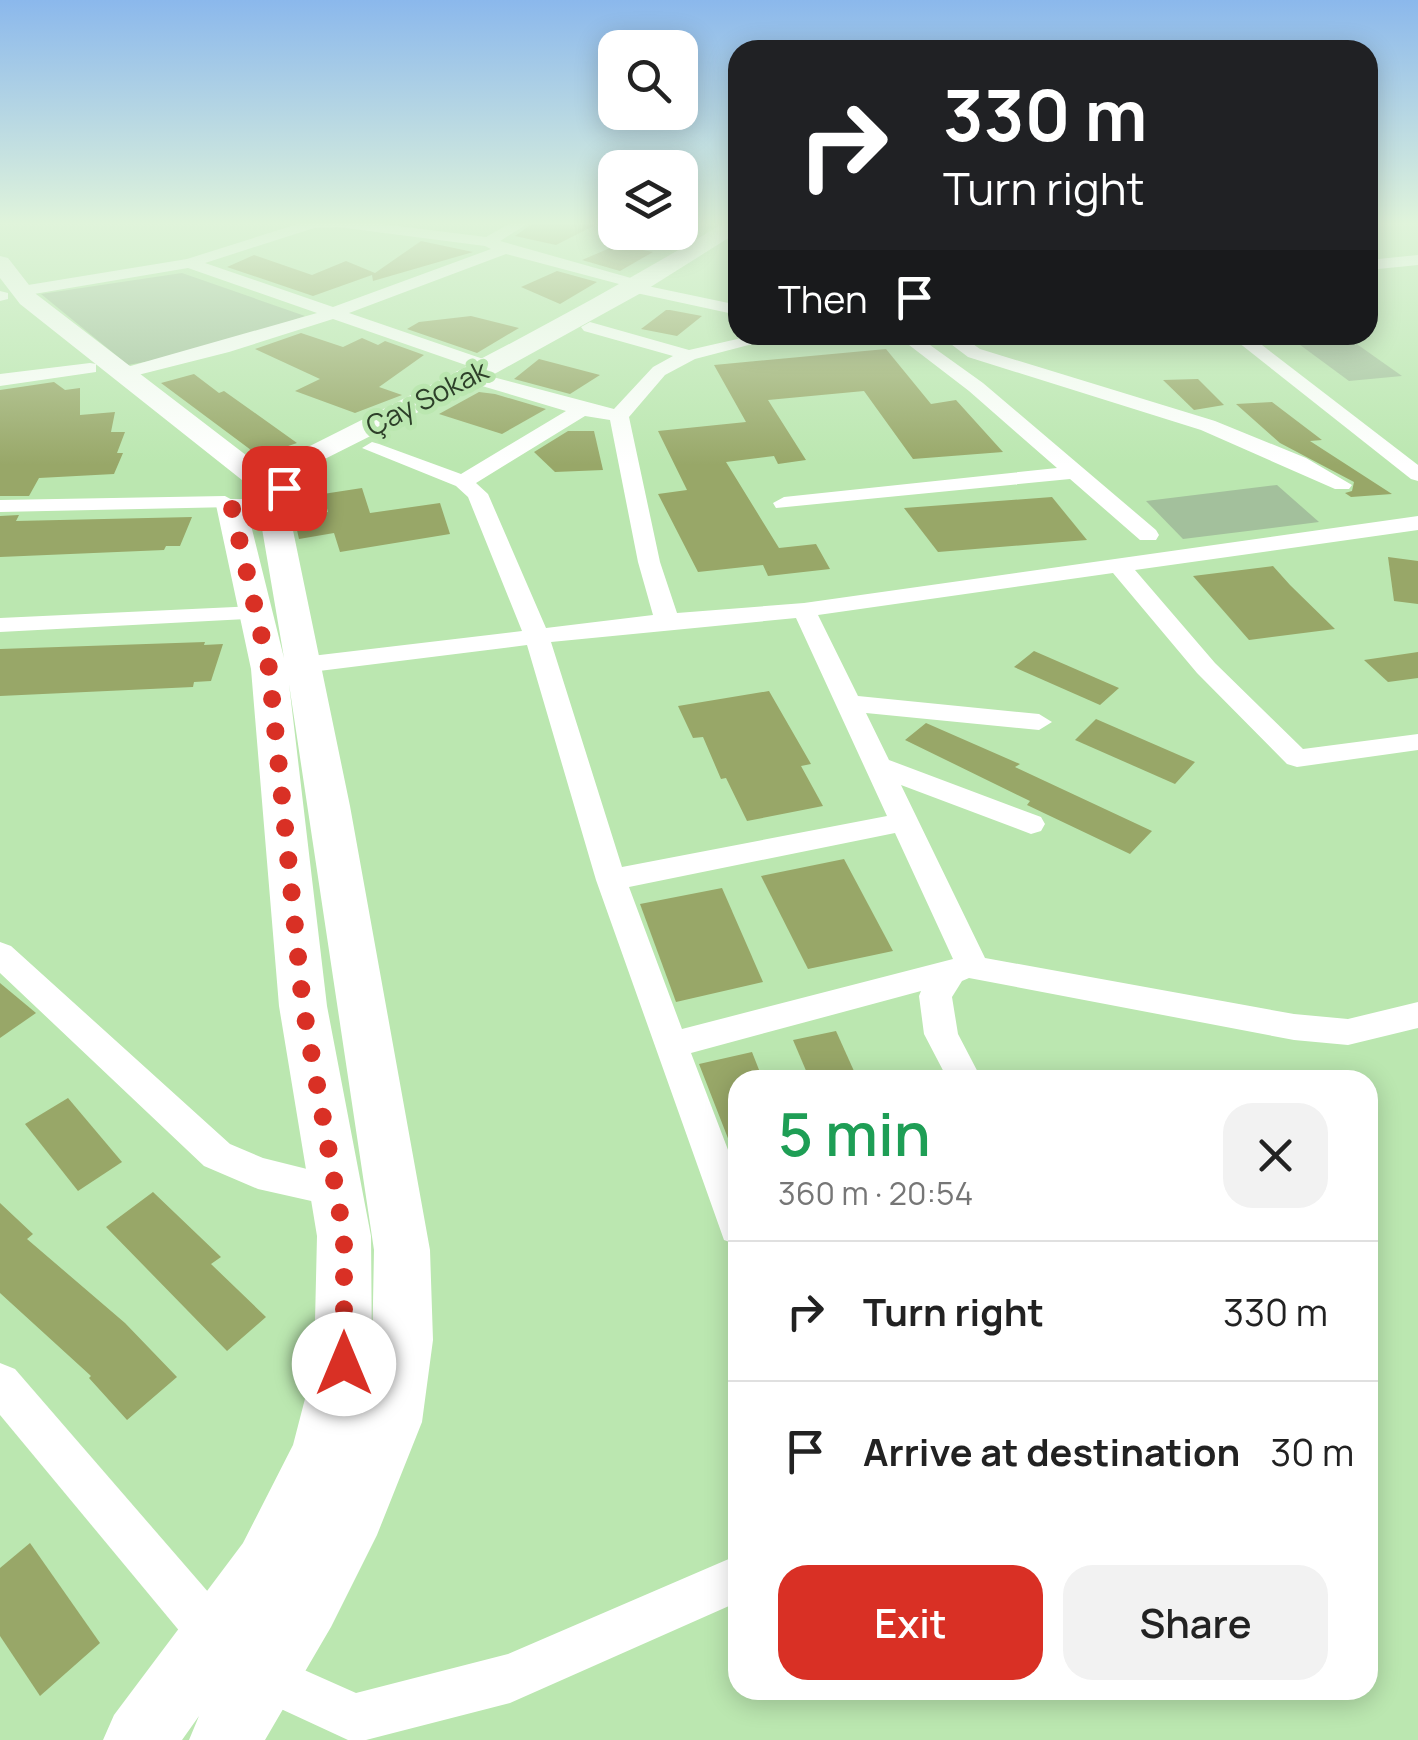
<!DOCTYPE html>
<meta charset="utf-8">
<style>
:root{--surface:#fff;--page:#f2f2f2;--text:#222;--muted:#767676;--line:#e0e0e0;--accent:#d93025}
body{margin:0;font-family:Manrope,sans-serif;background:var(--page);color:var(--text);height:100vh;display:flex;flex-direction:column;font-size:38px;white-space:nowrap}
*{box-sizing:border-box;margin:0}
p{font-size:32px;color:var(--muted)}
.icon{flex:none;width:55px;height:55px;fill:none;stroke:currentColor;stroke-width:2;stroke-linecap:round;stroke-linejoin:round}
.map{position:relative;flex:1;overflow:hidden}
.panel{position:absolute;left:728px;top:1070px;width:650px;height:630px;display:flex;flex-direction:column;background:var(--surface);border-radius:30px;box-shadow:0 5px 25px #0003}
.panel>*{flex:none}
.guide{position:absolute;left:728px;top:40px;width:650px;height:305px;border-radius:30px;box-shadow:0 5px 25px #0003;background:#202124;color:#fff;overflow:hidden}
.fabs{position:absolute;left:598px;top:30px;display:grid;gap:20px}
.fabs a{display:grid;place-items:center;width:100px;height:100px;border-radius:20px;background:var(--surface);box-shadow:0 5px 25px #0003;font-size:50px}
.pin{position:absolute;display:grid;place-items:center;width:85px;height:85px;color:#fff;margin:-42px;border-radius:20px;box-shadow:0 5px 15px #0006}
.me{position:absolute;width:110px;margin:-55px;rotate:0deg;stroke-linejoin:round;filter:drop-shadow(0 0 8px #0008)}
.turn{display:flex;align-items:center;gap:35px;height:210px;padding:0 50px;font-size:45px}
.turn .icon{width:130px;height:130px;stroke-width:2.5}
.turn b{display:block;font-size:70px;line-height:85px}
.then{display:flex;align-items:center;height:95px;padding:0 50px;background:#0003;gap:20px;font-size:38px}
.round{display:grid;place-items:center;flex:none;width:105px;height:105px;border-radius:30px;background:var(--page)}
.headline{display:flex;align-items:center;justify-content:space-between;height:170px;padding:0 50px}
h1{font-size:60px;font-weight:600;line-height:75px;color:#1e9e55}
.primary-button{display:flex;gap:20px;margin-top:auto;padding:20px 50px}
.primary-button a{flex:1;height:115px;border-radius:30px;background:var(--accent);color:#fff;font-size:40px;font-weight:600;line-height:115px;text-align:center}
.primary-button a+a{background:var(--page);color:var(--text)}
ul{padding:0;list-style:none}
li{display:flex;align-items:center;gap:30px;height:140px;padding:0 50px;border-top:2px solid var(--line)}
li div{flex:1}
li b{display:block;font-size:38px}
li em{font-style:normal}
.map>svg:first-child{display:block}
</style>
<div class="map">
<svg width="1418" height="1740" viewBox="0 0 1418 1740">
<rect width="100%" height="100%" fill="#bbe7b0"/>
<!-- green -->
<g fill="#a3c09c">
<path d="M182,273L305,316L200,352L128,365L41,294Z"/>
<path d="M1344,335L1402,376L1349,381L1288,336Z"/>
<path d="M1277,485L1319,522L1183,539L1146,501Z"/>
</g>
<!-- building -->
<g fill="#98a768">
<path d="M536,221H603L556,245L515,236Z"/>
<path d="M421,241L473,252L373,281L372,275L313,296L227,267L254,255L312,275L346,261L375,273Z"/>
<path d="M617,245L653,252L620,271L582,260Z"/>
<path d="M557,271L597,282L560,304L521,287Z"/>
<path d="M666,310H670L702,316L677,336L641,329Z"/>
<path d="M471,316L519,328L477,353L407,329L419,322Z"/>
<path d="M301,333L343,347L362,338L378,345L385,341L424,355L379,387L402,395L355,413L295,391L320,379L255,349Z"/>
<path d="M886,349L931,404L956,400L1003,452L913,459L864,391L768,400L806,460L778,464L774,456L726,462L779,548L816,544L830,569L768,576L763,565L698,572L658,494L687,490L658,431L746,422L714,365Z"/>
<path d="M539,359L600,375L570,394L514,379Z"/>
<path d="M194,374L219,393L224,391L297,443L259,456L161,383Z"/>
<path d="M1198,379L1224,405L1194,410L1163,380Z"/>
<path d="M54,382L65,390L80,388V415L115,412L111,432H125L117,453H123L114,474L39,478L29,496H0V390Z"/>
<path d="M479,392L495,394L546,409L502,434L439,414Z"/>
<path d="M1272,402L1322,440L1310,441L1392,494L1351,497L1345,493L1352,491L1354,482L1280,443L1236,404Z"/>
<path d="M568,431H594L603,470L555,472L534,452Z"/>
<path d="M362,488L370,513L440,503L450,534L340,552L334,533L299,539L294,517L328,512L323,494Z"/>
<path d="M1052,497L1087,540L938,552L904,508Z"/>
<path d="M19,515L16,521L192,517L180,546H166L164,550L0,557V516Z"/>
<path d="M1388,557L1418,561V604L1394,601Z"/>
<path d="M1273,566L1290,585L1335,629L1249,640L1193,576Z"/>
<path d="M205,642L204,645L223,644L211,681L194,682L193,687L0,696V649Z"/>
<path d="M1034,651L1119,688L1100,705L1014,667Z"/>
<path d="M1418,652V678L1388,682L1364,660Z"/>
<path d="M769,691L811,764L801,766L823,806L747,821L726,778L721,779L703,737L693,738L678,706Z"/>
<path d="M1096,719L1195,762L1175,784L1075,740Z"/>
<path d="M926,723L1020,764L1015,767L1152,831L1130,854L1027,805L1030,801L905,740Z"/>
<path d="M844,859L893,951L808,969L761,876Z"/>
<path d="M722,888L763,982L676,1002L640,904Z"/>
<path d="M0,983L36,1013L0,1038Z"/>
<path d="M836,1031L858,1080H810L793,1040Z"/>
<path d="M752,1052L763,1080H738V1164L699,1064Z"/>
<path d="M68,1098L122,1162L78,1191L25,1124Z"/>
<path d="M153,1192L221,1257L211,1264L266,1317L227,1351L106,1227Z"/>
<path d="M0,1203L33,1234L27,1239L125,1323L177,1377L127,1420L89,1378L91,1376L0,1293Z"/>
<path d="M30,1543L100,1643L40,1696L0,1636V1568Z"/>
</g>
<g fill="none" stroke-linecap="round" stroke-linejoin="round">
<!-- street -->
<g fill="#fff" fill-rule="evenodd">
<path d="M307,221H357L486,237L514,221H532L500,241L631,278L638,284L738,305V315L627,291L619,284L506,254L349,313L495,363V371H483L333,319L229,352L126,378L117,373L120,369L317,313L188,268L22,296L14,291L22,286L187,259ZM338,227L485,246L491,249L333,307L205,263L314,228Z"/>
<path d="M1418,255V265L1368,270V260Z"/>
<path d="M0,291L8,293V299L0,301Z"/>
<path d="M590,322L689,350L755,335H787L695,359L665,375L629,417L660,562L677,613L804,603L1418,516V530L1135,570L1215,663L1303,749L1418,734V750L1297,767L1287,764L1197,673L1113,573L818,615L858,696L1039,714L1052,722L1039,730L866,713L889,760L1041,817L1045,824L1041,831L1031,834L901,785L985,958L1294,1014L1348,1019L1418,1002V1028L1348,1045L1294,1040L969,978L962,981L952,997L958,1034L982,1080H948L924,1034L919,996L921,991L691,1053L738,1176V1245L724,1240L596,880L527,645L303,673L290,665L303,657L522,631L468,497L456,486L362,448L372,442L379,444L461,474L566,411L482,386V378L489,376L614,409L653,367L673,356L584,331L581,327ZM585,416L610,420L638,562L653,615L546,628L488,494L476,483ZM796,618L887,816L622,867L551,642ZM895,833L953,959L682,1029L629,887Z"/>
<path d="M896,335H916L983,383L1156,530L1159,535L1156,540H1140L1070,479L776,508L773,503L784,497L1057,468L969,391Z"/>
<path d="M939,335H960L980,349L1215,421L1306,458L1352,485L1349,489H1335L1201,430L968,357Z"/>
<path d="M1229,335H1249L1418,465V481L1411,479Z"/>
<path d="M90,363L96,364V372L0,386V374Z"/>
<path d="M225,496L236,502L233,507L0,512V500Z"/>
<path d="M257,606L269,613L265,618L0,632V618Z"/>
<path d="M0,942L11,946L230,1144L263,1158L351,1180L357,1191L351,1202L338,1207L258,1189L204,1166L0,973Z"/>
<path d="M0,1363L15,1369L235,1623L242,1640L235,1657L218,1664L201,1657L0,1415Z"/>
<path d="M738,1555V1602L510,1703L366,1740H348L240,1690L233,1673L240,1656L257,1649L356,1693L508,1654Z"/>
</g>
<!-- secondary -->
<g fill="#fff" fill-rule="evenodd">
<path d="M727,221H738V232L641,293L498,372L269,487L247,484L20,304L0,278V256L8,258L36,294L264,469C421,391 577,312 727,221Z"/>
<path d="M277,489L288,492L292,498L289,511L350,806L430,1250L433,1340L422,1422L377,1535L331,1627L265,1740H189L199,1716L182,1740H103L114,1715L243,1543L293,1445L314,1364L317,1236L279,1006L251,669L216,505L220,499H242L246,505L284,658L259,511L266,492ZM289,684L374,1250L372,1355L371,1236L327,1006Z"/>
</g>
</g>
<!-- sky -->
<linearGradient id="sky" x2="0" y2="1"><stop stop-color="#8bb8ec"/><stop offset="0.48" stop-color="#e0f4db"/><stop offset="1" stop-color="#e0f4db" stop-opacity="0"/></linearGradient>
<rect width="1418" height="465" fill="url(#sky)"/>
<g fill="none" stroke-linecap="round" stroke-linejoin="round">
<!-- route -->
<path stroke="#d93025" stroke-width="18" stroke-dasharray="0 32.4" d="M284,488L281,495C265,505 250,508 231,504L269,668L303,1006L344,1236V1364"/>
</g>
<g text-anchor="middle" stroke-width="10" stroke-linejoin="round" paint-order="stroke">
<!-- far-street labels -->
<g font-size="28" fill="#2d3f29" stroke="#bbe7b0">
<text transform="translate(427 398) rotate(-27)" y="10">Çay Sokak</text>
</g>
</g>
</svg>
<div class="fabs">
<a><svg class="icon" aria-label="search" viewBox="0 0 24 24"><circle cx="10" cy="10" r="6"/><path d="M15 15l6 6"/></svg></a>
<a><svg class="icon" aria-label="layers" viewBox="0 0 24 24"><path d="M12 4l9 5-9 5-9-5zM3 14l9 5 9-5"/></svg></a>
</div>
<div class="pin" style="left:284px;top:488px;background:#d93025"><svg class="icon" aria-label="arrive" viewBox="0 0 24 24"><path d="M6 21V4h12l-3 4 3 4H6"/></svg></div>
<svg class="me" style="left:344px;top:1364px" viewBox="-20 -20 40 40"><circle r="19" fill="#fff"/><path d="M0-13L10 11 0 6-10 11z" fill="#d93025"/></svg>
<div class="guide">
<div class="turn"><svg class="icon" aria-label="right" viewBox="0 0 24 24"><path d="M7 20v-9h11M14 6l5 5-5 5"/></svg><div><b>330 m</b>Turn right</div></div>
<div class="then">Then<svg class="icon" aria-label="arrive" viewBox="0 0 24 24"><path d="M6 21V4h12l-3 4 3 4H6"/></svg></div>
</div>
<section class="panel">
<div class="headline"><div><h1>5 min</h1><p>360 m · 20:54</p></div><a class="round"><svg class="icon" aria-label="close" viewBox="0 0 24 24"><path d="M6 6l12 12M18 6L6 18"/></svg></a></div>
<ul>
<li><svg class="icon" aria-label="right" viewBox="0 0 24 24"><path d="M7 20v-9h11M14 6l5 5-5 5"/></svg><div><b>Turn right</b></div><em>330 m</em></li>
<li><svg class="icon" aria-label="arrive" viewBox="0 0 24 24"><path d="M6 21V4h12l-3 4 3 4H6"/></svg><div><b>Arrive at destination</b></div><em>30 m</em></li>
</ul>
<div class="primary-button"><a>Exit</a><a>Share</a></div>
</section>
</div>
